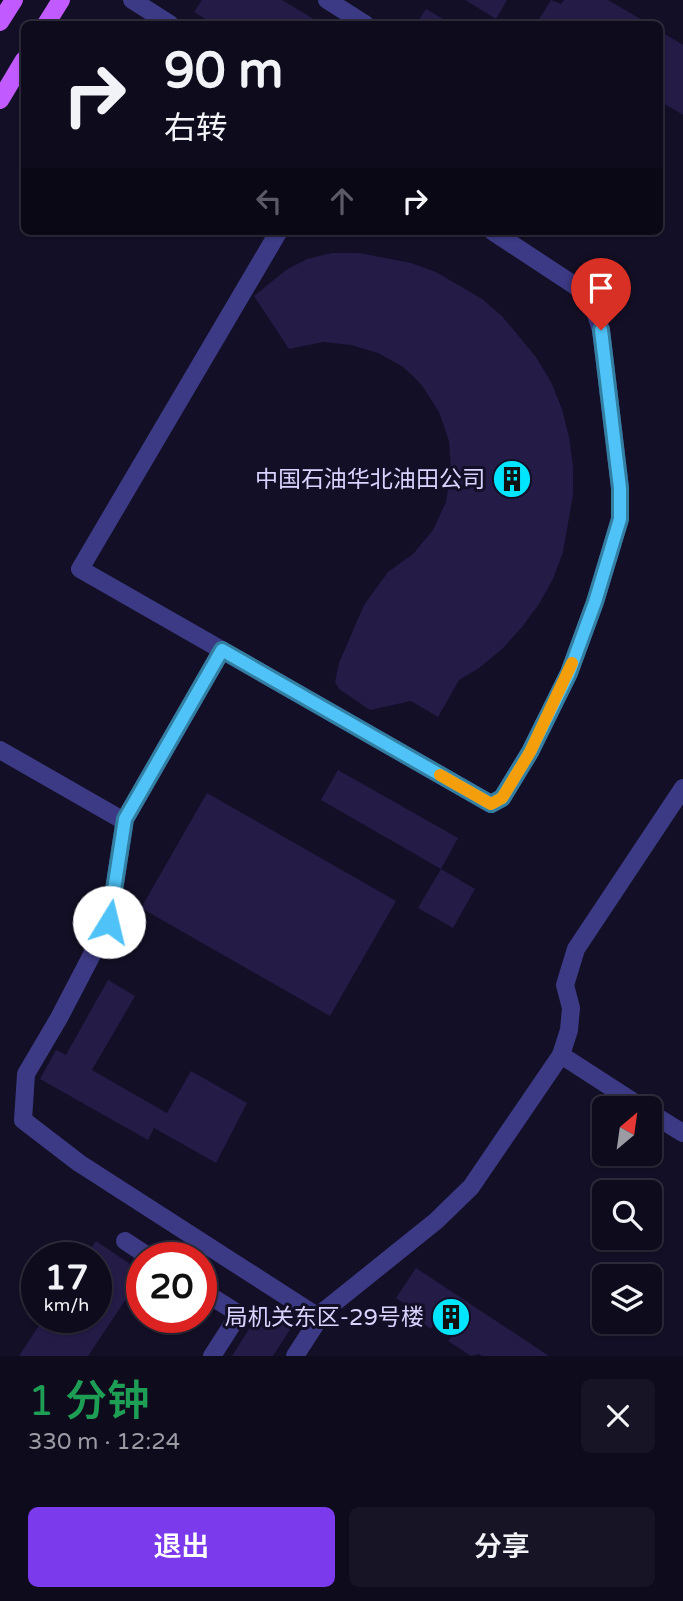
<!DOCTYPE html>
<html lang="zh">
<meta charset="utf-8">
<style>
:root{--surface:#0e0b1c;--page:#171425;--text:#f1f3f6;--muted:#9b9ba3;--line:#2e2b3b;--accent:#7c3aed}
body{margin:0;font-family:"Varela Round","Noto Sans SC",sans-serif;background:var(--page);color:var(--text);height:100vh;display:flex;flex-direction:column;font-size:26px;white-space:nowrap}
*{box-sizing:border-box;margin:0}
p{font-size:23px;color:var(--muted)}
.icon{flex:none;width:38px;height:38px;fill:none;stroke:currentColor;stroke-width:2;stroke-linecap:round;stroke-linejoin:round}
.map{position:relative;height:1356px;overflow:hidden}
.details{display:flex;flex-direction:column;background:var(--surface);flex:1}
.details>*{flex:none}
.guide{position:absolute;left:21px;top:21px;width:642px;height:214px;border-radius:10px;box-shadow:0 2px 5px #0004,0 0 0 2px var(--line);background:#0e0b1c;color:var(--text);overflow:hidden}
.needle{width:46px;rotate:29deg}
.controls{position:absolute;left:592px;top:1096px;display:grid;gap:14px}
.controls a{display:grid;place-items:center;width:70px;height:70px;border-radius:10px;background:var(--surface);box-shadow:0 2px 5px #0004,0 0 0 2px var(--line);font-size:35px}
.speed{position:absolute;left:21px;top:1242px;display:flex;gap:14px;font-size:35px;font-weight:700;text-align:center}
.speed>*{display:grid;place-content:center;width:91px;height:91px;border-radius:50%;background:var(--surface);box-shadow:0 2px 5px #0004,0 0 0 2px var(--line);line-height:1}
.speed small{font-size:18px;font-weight:400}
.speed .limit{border:10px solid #d22;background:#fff;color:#111}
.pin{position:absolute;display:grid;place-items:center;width:60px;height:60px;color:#fff;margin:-72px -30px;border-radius:50% 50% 50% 0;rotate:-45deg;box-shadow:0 0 7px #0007}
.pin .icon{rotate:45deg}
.me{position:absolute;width:77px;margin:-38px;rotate:9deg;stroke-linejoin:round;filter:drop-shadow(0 0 5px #0008)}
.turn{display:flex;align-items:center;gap:24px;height:147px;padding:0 28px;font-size:32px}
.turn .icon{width:91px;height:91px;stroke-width:2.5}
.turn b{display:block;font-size:49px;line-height:60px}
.lanes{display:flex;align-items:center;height:66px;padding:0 28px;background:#0003;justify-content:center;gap:35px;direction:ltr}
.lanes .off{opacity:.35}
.round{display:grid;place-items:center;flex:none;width:74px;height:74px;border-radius:10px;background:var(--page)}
.head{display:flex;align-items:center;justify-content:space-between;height:119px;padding:0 28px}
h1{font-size:42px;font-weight:600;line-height:52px;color:#1e9e55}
.action{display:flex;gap:14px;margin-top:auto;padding:14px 28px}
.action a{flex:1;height:80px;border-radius:10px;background:var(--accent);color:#fff;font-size:28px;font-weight:600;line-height:80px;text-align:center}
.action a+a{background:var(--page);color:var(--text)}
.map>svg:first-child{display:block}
</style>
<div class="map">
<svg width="683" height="1356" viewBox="0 0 683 1356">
<rect width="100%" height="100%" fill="#130f26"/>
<!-- building -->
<g fill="#241b47">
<path d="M202,0H282L322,24H214L194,12Z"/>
<path d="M465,0H507L496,19Z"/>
<path d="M551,0L561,4L564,0H608L649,24H536Z"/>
<path d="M426,9L452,24H416Z"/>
<path d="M660,31L683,45V115L660,101Z"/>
<path d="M332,253H359L411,263L436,272L482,299L502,316L536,357L551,382L562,409L569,437L573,466V495L563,552L553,579L539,604L522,627L502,649L479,668L459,680L438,717L411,701L370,710L339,689L335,682L339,663L364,605L388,572L413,554L433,530L446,502L451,472L449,441L439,412L423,387L414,377L403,367L378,353L351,345L323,342L289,349L254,296L286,270L307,259Z"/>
<path d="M338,770L458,838L441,869L321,800Z"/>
<path d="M207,793L396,901L330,1016L141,908Z"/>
<path d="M441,869L475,889L453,928L418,908Z"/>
<path d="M108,980L135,996L92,1070L167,1113L191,1071L247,1103L216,1163L154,1128L148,1140L40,1079L56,1050L66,1055Z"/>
<path d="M96,1241L142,1272V1275L88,1356H19L44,1318H96V1258H84Z"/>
<path d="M416,1268L549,1356H482L479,1354L471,1356L448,1341L452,1336L434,1324L431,1329L403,1310L406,1305L396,1298Z"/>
<path d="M263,1307L293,1325L273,1356H232Z"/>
</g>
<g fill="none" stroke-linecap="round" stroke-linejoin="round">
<!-- minor -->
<g stroke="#3d3a85" stroke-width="18">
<path d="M132,0L170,24"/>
<path d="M327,0L365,24"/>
<path d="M279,231L80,569L491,804L502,798L530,752L569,673L595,602L620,519V488L601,330L593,305L577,287L492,231"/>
<path d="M0,750L124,821L222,650"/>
<path d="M125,819L109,922L59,1018L26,1074L23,1120L79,1163L320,1318"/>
<path d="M561,1055L643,1108"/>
<path d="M649,1112L683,1133"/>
<path d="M125,1241L151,1258"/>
<path d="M201,1290L239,1314L212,1356"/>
<path d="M295,1356L324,1311L436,1221L471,1187L561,1055L569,1030L571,1008L565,985L576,949L683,788"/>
</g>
<!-- major -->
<g stroke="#c25bff" stroke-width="18">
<path d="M0,22L14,0"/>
<path d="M46,24L61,0"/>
<path d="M0,100L24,60"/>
</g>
</g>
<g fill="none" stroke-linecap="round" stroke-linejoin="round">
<!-- route casing -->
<g stroke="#337fa1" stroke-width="18">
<path id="route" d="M109,922L125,819L222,650L491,804L502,798L530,752L569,673L595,602L620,519V488L601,330"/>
</g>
<!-- route -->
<use href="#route" stroke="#4fc3f7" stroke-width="12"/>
<!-- slow -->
<path stroke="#f59e0b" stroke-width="12" d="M440,775L491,804L502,798L530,752L572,663"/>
</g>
<!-- icons -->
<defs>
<g id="building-disc" transform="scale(2.0125)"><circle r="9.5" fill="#00e5ff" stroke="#130f26"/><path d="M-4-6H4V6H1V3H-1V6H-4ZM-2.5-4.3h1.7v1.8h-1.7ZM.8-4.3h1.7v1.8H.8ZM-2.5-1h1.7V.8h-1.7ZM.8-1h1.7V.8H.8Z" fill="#111"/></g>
</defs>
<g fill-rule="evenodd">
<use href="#building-disc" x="512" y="479"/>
<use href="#building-disc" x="451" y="1317"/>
</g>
<g text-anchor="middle" stroke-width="6" stroke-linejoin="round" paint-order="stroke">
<!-- poi labels -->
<g font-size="23" fill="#d9d4ff" stroke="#130f26" text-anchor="end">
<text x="485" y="487">中国石油华北油田公司</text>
<text x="424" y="1325">局机关东区-29号楼</text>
</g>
</g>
</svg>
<div class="controls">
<a><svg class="needle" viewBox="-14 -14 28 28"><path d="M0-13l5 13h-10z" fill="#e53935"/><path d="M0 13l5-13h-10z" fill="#9b9ba3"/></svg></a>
<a><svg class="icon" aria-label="search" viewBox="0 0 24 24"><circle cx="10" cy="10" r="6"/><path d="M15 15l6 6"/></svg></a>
<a><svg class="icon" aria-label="layers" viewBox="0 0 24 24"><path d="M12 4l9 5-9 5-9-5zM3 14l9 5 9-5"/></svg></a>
</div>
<div class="speed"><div>17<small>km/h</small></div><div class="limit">20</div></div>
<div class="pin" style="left:601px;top:330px;background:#d93025"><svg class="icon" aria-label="arrive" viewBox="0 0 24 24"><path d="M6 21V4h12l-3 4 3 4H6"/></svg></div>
<svg class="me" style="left:109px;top:922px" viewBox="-20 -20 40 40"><circle r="19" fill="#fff"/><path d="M0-13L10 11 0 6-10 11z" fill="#4fc3f7"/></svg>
<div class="guide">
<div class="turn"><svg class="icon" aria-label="right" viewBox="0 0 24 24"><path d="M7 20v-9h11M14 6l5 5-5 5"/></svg><div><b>90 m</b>右转</div></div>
<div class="lanes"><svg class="icon off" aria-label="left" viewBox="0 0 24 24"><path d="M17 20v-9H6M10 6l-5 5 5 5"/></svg><svg class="icon off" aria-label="ahead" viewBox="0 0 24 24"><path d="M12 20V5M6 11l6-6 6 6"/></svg><svg class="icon" aria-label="right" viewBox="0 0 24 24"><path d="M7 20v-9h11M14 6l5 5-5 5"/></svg></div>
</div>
</div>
<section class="details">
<div class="head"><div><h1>1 分钟</h1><p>330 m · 12:24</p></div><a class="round"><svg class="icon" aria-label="close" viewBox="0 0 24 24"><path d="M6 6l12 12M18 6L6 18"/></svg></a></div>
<div class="action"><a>退出</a><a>分享</a></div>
</section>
